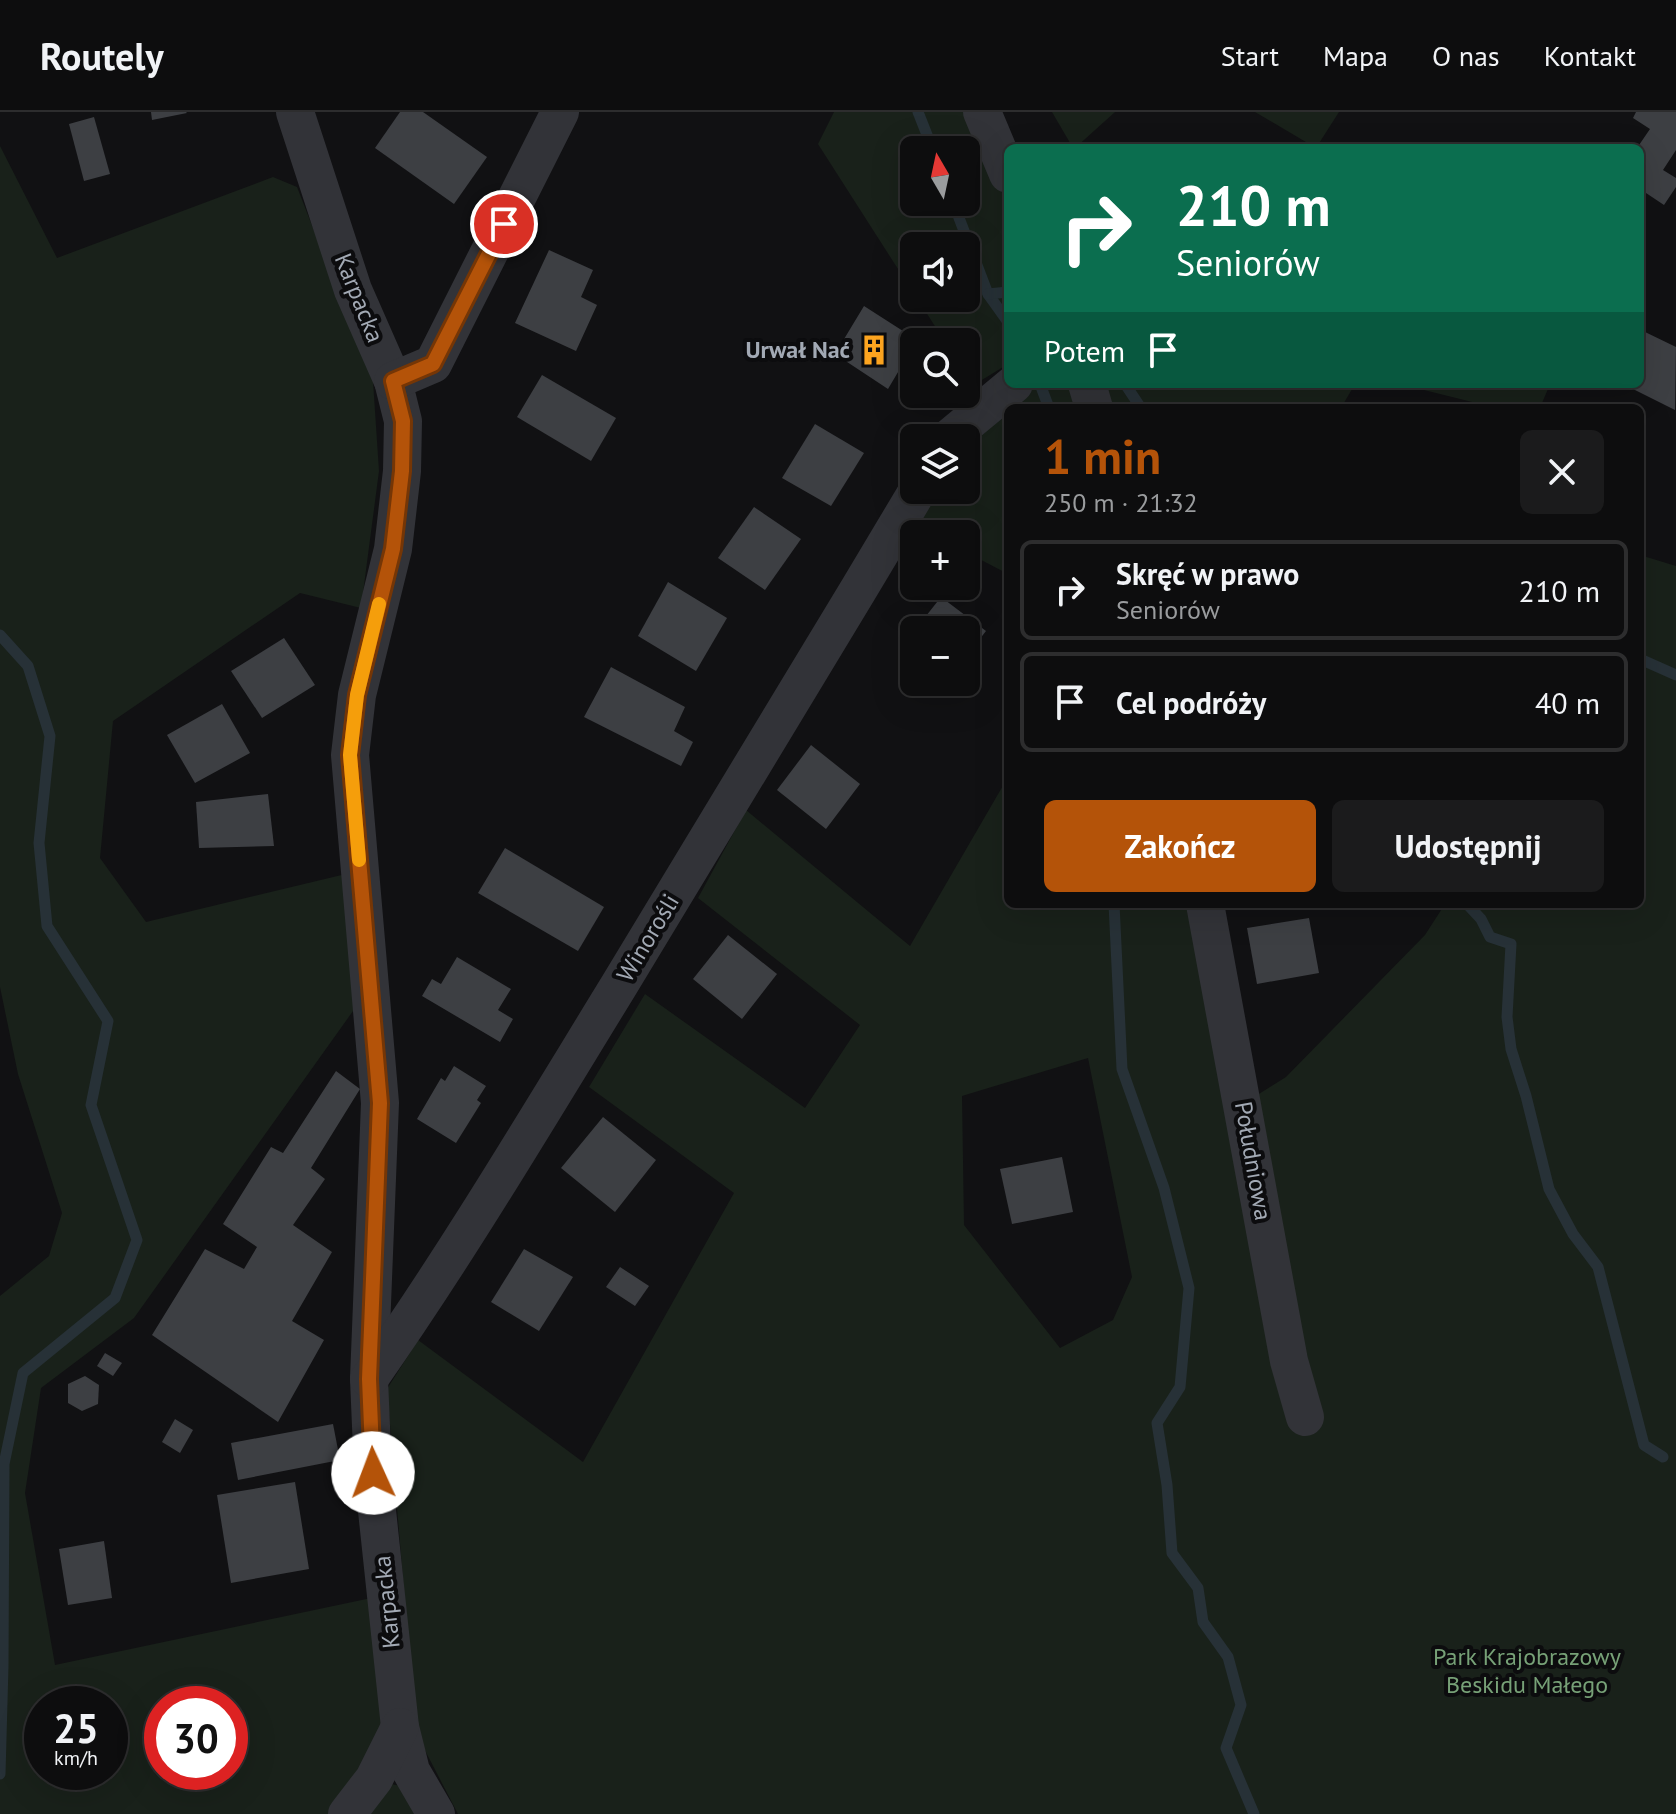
<!DOCTYPE html>
<html lang="pl">
<meta charset="utf-8">
<style>
:root{--surface:#0d0d0e;--page:#1b1b1c;--text:#f1f3f6;--muted:#9a9c9e;--line:#2d2d2e;--accent:#b45309}
body{margin:0;font-family:"PT Sans",sans-serif;background:var(--page);color:var(--text);height:100vh;display:flex;flex-direction:column;font-size:30px;white-space:nowrap}
*{box-sizing:border-box;margin:0}
p{font-size:26px;color:var(--muted)}
.icon{flex:none;width:44px;height:44px;fill:none;stroke:currentColor;stroke-width:2;stroke-linecap:round;stroke-linejoin:round}
.map{position:relative;flex:1;overflow:hidden}
.sheet{position:absolute;left:1004px;top:292px;width:640px;height:504px;display:flex;flex-direction:column;background:var(--surface);border-radius:12px;box-shadow:0 8px 32px #0002,0 0 0 2px var(--line)}
.sheet>*{flex:none}
.hud{position:absolute;left:1004px;top:32px;width:640px;height:244px;border-radius:12px;box-shadow:0 8px 32px #0002,0 0 0 2px var(--line);background:#0b6e4f;color:#fff;overflow:hidden}
.needle{width:52px;rotate:351deg}
.controls{position:absolute;left:900px;top:24px;display:grid;gap:16px}
.controls a{display:grid;place-items:center;width:80px;height:80px;border-radius:12px;background:var(--surface);box-shadow:0 8px 32px #0002,0 0 0 2px var(--line);font-size:40px}
.speed{position:absolute;left:24px;top:1574px;display:flex;gap:16px;font-size:40px;font-weight:700;text-align:center}
.speed>*{display:grid;place-content:center;width:104px;height:104px;border-radius:50%;background:var(--surface);box-shadow:0 8px 32px #0002,0 0 0 2px var(--line);line-height:1}
.speed small{font-size:20px;font-weight:400}
.speed .limit{border:12px solid #d22;background:#fff;color:#111}
.pin{position:absolute;display:grid;place-items:center;width:68px;height:68px;color:#fff;margin:-34px;border:4px solid #fff;border-radius:50%;box-shadow:0 2px 8px #0007}
.me{position:absolute;width:88px;margin:-44px;rotate:358deg;stroke-linejoin:round;filter:drop-shadow(0 0 6px #0008)}
.turn{display:flex;align-items:center;gap:28px;height:168px;padding:0 40px;font-size:36px}
.turn .icon{width:104px;height:104px;stroke-width:2.5}
.turn b{display:block;font-size:56px;line-height:68px}
.then{display:flex;align-items:center;height:76px;padding:0 40px;background:#0003;gap:16px;font-size:30px}
.round{display:grid;place-items:center;flex:none;width:84px;height:84px;border-radius:12px;background:var(--page)}
.summary{display:flex;align-items:center;justify-content:space-between;height:136px;padding:0 40px}
h1{font-size:48px;font-weight:700;line-height:60px;color:var(--accent)}
.button{display:flex;gap:16px;margin-top:auto;padding:16px 40px}
.button a{flex:1;height:92px;border-radius:12px;background:var(--accent);color:#fff;font-size:32px;font-weight:700;line-height:92px;text-align:center}
.button a+a{background:var(--page);color:var(--text)}
ul{padding:0;list-style:none}
li{display:flex;align-items:center;gap:24px;height:100px;margin:0 16px 12px;padding:0 24px;border:4px solid var(--line);border-radius:12px}
li div{flex:1}
li b{display:block;font-size:30px}
li em{font-style:normal}
header{display:flex;align-items:center;gap:48px;box-sizing:border-box;height:112px;padding:0 40px;background:var(--surface);border-bottom:2px solid var(--line)}
header strong{font-size:38px}
nav{display:flex;gap:44px;margin-inline-start:auto;font-size:28px}
.map>svg:first-child{display:block}
</style>
<header>
<strong>Routely</strong>
<nav><a>Start</a><a>Mapa</a><a>O nas</a><a>Kontakt</a></nav>
</header>
<div class="map">
<svg width="1676" height="1702" viewBox="0 0 1676 1702">
<rect width="100%" height="100%" fill="#111113"/>
<!-- green -->
<g fill="#19211a" fill-rule="evenodd">
<path d="M834,0H968L1008,95V252L972,274L966,264V230H945L917,186H966V134H914V182L818,32ZM914,38H966V90H914Z"/>
<path d="M1052,0H1115L1075,36H1073Z"/>
<path d="M1255,0H1339L1316,36Z"/>
<path d="M0,34L57,146L273,65L297,75L373,269L379,359L361,496L300,481L113,609L100,746L146,810L350,761L358,892L134,1206L41,1276L25,1381L55,1553L376,1485L382,1617L352,1673L329,1702H0V1184L49,1144L62,1101L18,962L0,875ZM42,1592H110V1660H42ZM162,1592H230V1660H162Z"/>
<path d="M1039,272H1068L1075,296H1010Z"/>
<path d="M1097,272H1355L1341,296H1105Z"/>
<path d="M1400,272H1550L1540,296H1496Z"/>
<path d="M1008,297V462L966,440V422H932L914,413L936,378H966V332Z"/>
<path d="M1640,443L1676,454V1702H458L416,1621L387,1277L418,1228L583,1350L734,1081L589,975L645,882L805,996L860,913L698,786L746,698L910,834L1008,665V792H1187L1254,985L1286,965L1425,823L1445,792H1640ZM1088,946L1132,1165L1113,1208L1060,1236L964,1113L962,984Z"/>
<path d="M386,1671L406,1675L423,1702H362Z"/>
</g>
<g fill="none" stroke-linecap="round" stroke-linejoin="round">
<!-- stream -->
<g stroke="#273137" stroke-width="11">
<path d="M918,0L933,38"/>
<path d="M953,90L988,182L1008,210"/>
<path d="M988,182L1008,180"/>
<path d="M1040,272L1049,296"/>
<path d="M1125,272L1141,296"/>
<path d="M0,523L28,554L50,624L39,731L47,814L108,909L91,993L137,1128L115,1186L23,1261L4,1352L3,1554L0,1662"/>
<path d="M1640,547L1676,563"/>
<path d="M1114,792L1122,957L1164,1076L1189,1176L1180,1275L1157,1311L1167,1373L1172,1441L1198,1476L1203,1510L1228,1545L1241,1593L1226,1636L1254,1702"/>
<path d="M1467,792L1481,807L1490,825L1511,832L1507,905L1511,937L1526,984L1549,1077L1573,1122L1598,1155L1644,1333L1663,1345"/>
</g>
</g>
<!-- building -->
<g fill="#3d3f43">
<path d="M151,0H186L187,1L152,8Z"/>
<path d="M400,0H423L487,45L454,92L375,36Z"/>
<path d="M1636,0H1676V38L1663,58L1676,66V75L1664,93L1640,77V36H1637L1650,17L1633,6Z"/>
<path d="M94,5L110,62L84,69L69,12Z"/>
<path d="M549,138L593,158L581,185L597,193L576,239L515,211Z"/>
<path d="M864,194L917,228L914,230V233L888,277L835,242Z"/>
<path d="M1643,219L1676,235L1675,298L1623,272H1640V226Z"/>
<path d="M542,263L616,306L591,349L517,305Z"/>
<path d="M815,312L864,341L831,394L782,366Z"/>
<path d="M754,395L801,427L765,478L718,446Z"/>
<path d="M668,470L727,506L696,559L638,524Z"/>
<path d="M941,485L986,519L966,545V518H915Z"/>
<path d="M914,519V543L902,534Z"/>
<path d="M284,526L315,573L262,606L231,559Z"/>
<path d="M611,555L685,595L674,619L693,630L681,654L584,605Z"/>
<path d="M222,592L250,641L195,671L167,623Z"/>
<path d="M811,633L860,672L826,717L777,678Z"/>
<path d="M268,682L274,734L199,736L196,690Z"/>
<path d="M505,736L604,795L578,839L478,781Z"/>
<path d="M1309,806L1319,861L1257,872L1247,816Z"/>
<path d="M728,823L777,862L742,907L693,867Z"/>
<path d="M457,845L511,877L498,898L513,907L500,930L422,884L432,867L441,872Z"/>
<path d="M454,954L486,974L477,988L481,991L456,1031L417,1007L441,966L445,969Z"/>
<path d="M336,959L360,977L311,1056L325,1067L293,1113L332,1140L292,1209L324,1228L278,1310L152,1223L205,1137L244,1157L257,1135L223,1112L271,1035L283,1041Z"/>
<path d="M603,1005L656,1048L615,1100L561,1056Z"/>
<path d="M1062,1045L1073,1100L1012,1112L1000,1057Z"/>
<path d="M524,1137L573,1165L539,1219L491,1190Z"/>
<path d="M620,1155L649,1174L635,1194L606,1175Z"/>
<path d="M105,1241L122,1251L113,1264L97,1254Z"/>
<path d="M85,1264L99,1273L98,1292L82,1299L68,1291V1272Z"/>
<path d="M175,1307L193,1318L180,1341L162,1330Z"/>
<path d="M333,1312L340,1348L238,1368L231,1331Z"/>
<path d="M295,1370L309,1457L231,1471L217,1383Z"/>
<path d="M104,1429L112,1486L68,1493L59,1437Z"/>
</g>
<g fill="none" stroke-linecap="round" stroke-linejoin="round">
<!-- minor -->
<g stroke="#323338" stroke-width="38">
<path d="M295,0L353,178L393,269L403,309L402,359L393,437L357,583L350,643L380,991L369,1267L373,1361L400,1615L411,1659L436,1702"/>
<path d="M982,0L1008,62"/>
<path d="M393,269L433,252L560,0"/>
<path d="M1087,272L1094,296"/>
<path d="M949,326L1014,272"/>
<path d="M1205,792L1289,1249L1305,1305"/>
<path d="M369,1267C458,1140 537,1007 618,875C719,709 819,544 918,378"/>
<path d="M347,1702L374,1667L400,1615"/>
</g>
</g>
<g fill="none" stroke-linecap="round" stroke-linejoin="round">
<!-- route casing -->
<g stroke="#753606" stroke-width="20">
<path id="route" d="M373,1361L369,1267L380,991L350,643L357,583L393,437L402,359L403,309L393,269L433,252L504,112"/>
</g>
<!-- route -->
<use href="#route" stroke="#b45309" stroke-width="14"/>
<!-- slow -->
<path stroke="#f59e0b" stroke-width="14" d="M359,748L350,643L357,583L379,492"/>
</g>
<!-- icons -->
<defs>
<g id="building-bare" transform="scale(2.4)"><path d="M-4-6H4V6H1V3H-1V6H-4ZM-2.5-4.3h1.7v1.8h-1.7ZM.8-4.3h1.7v1.8H.8ZM-2.5-1h1.7V.8h-1.7ZM.8-1h1.7V.8H.8Z" fill="#fda520" stroke="#0c0c0e" stroke-width="2.5" paint-order="stroke"/></g>
</defs>
<g fill-rule="evenodd">
<use href="#building-bare" x="874" y="238"/>
</g>
<g text-anchor="middle" stroke-width="8" stroke-linejoin="round" paint-order="stroke">
<!-- street labels -->
<g font-size="24" fill="#a2a9b4" stroke="#0c0c0e">
<text transform="translate(359 186) rotate(68)" y="8">Karpacka</text>
<text transform="translate(648 826) rotate(-59)" y="8">Winorośli</text>
<text transform="translate(1253 1049) rotate(80)" y="8">Południowa</text>
<text transform="translate(387 1490) rotate(-96)" y="8">Karpacka</text>
</g>
<!-- poi labels -->
<g font-size="24" font-weight="bold" fill="#a2a9b4" stroke="#0c0c0e" text-anchor="end">
<text x="850" y="246">Urwał Nać</text>
</g>
<!-- park labels -->
<g font-size="24" fill="#77a177" stroke="#0c0c0e">
<text x="1527" y="1553">Park Krajobrazowy<tspan x="1527" dy="28">Beskidu Małego</tspan></text>
</g>
</g>
</svg>
<div class="controls">
<a><svg class="needle" viewBox="-14 -14 28 28"><path d="M0-13l5 13h-10z" fill="#e53935"/><path d="M0 13l5-13h-10z" fill="#9a9c9e"/></svg></a>
<a><svg class="icon" aria-label="sound" viewBox="0 0 24 24"><path d="M4 9h4l5-4v14l-5-4H4zM17 9q2 3 0 6"/></svg></a>
<a><svg class="icon" aria-label="search" viewBox="0 0 24 24"><circle cx="10" cy="10" r="6"/><path d="M15 15l6 6"/></svg></a>
<a><svg class="icon" aria-label="layers" viewBox="0 0 24 24"><path d="M12 4l9 5-9 5-9-5zM3 14l9 5 9-5"/></svg></a>
<a>+</a>
<a>−</a>
</div>
<div class="speed"><div>25<small>km/h</small></div><div class="limit">30</div></div>
<div class="pin" style="left:504px;top:112px;background:#d93025"><svg class="icon" aria-label="arrive" viewBox="0 0 24 24"><path d="M6 21V4h12l-3 4 3 4H6"/></svg></div>
<svg class="me" style="left:373px;top:1361px" viewBox="-20 -20 40 40"><circle r="19" fill="#fff"/><path d="M0-13L10 11 0 6-10 11z" fill="#b45309"/></svg>
<div class="hud">
<div class="turn"><svg class="icon" aria-label="right" viewBox="0 0 24 24"><path d="M7 20v-9h11M14 6l5 5-5 5"/></svg><div><b>210 m</b>Seniorów</div></div>
<div class="then">Potem<svg class="icon" aria-label="arrive" viewBox="0 0 24 24"><path d="M6 21V4h12l-3 4 3 4H6"/></svg></div>
</div>
<section class="sheet">
<div class="summary"><div><h1>1 min</h1><p>250 m · 21:32</p></div><a class="round"><svg class="icon" aria-label="close" viewBox="0 0 24 24"><path d="M6 6l12 12M18 6L6 18"/></svg></a></div>
<ul>
<li><svg class="icon" aria-label="right" viewBox="0 0 24 24"><path d="M7 20v-9h11M14 6l5 5-5 5"/></svg><div><b>Skręć w prawo</b><p>Seniorów</p></div><em>210 m</em></li>
<li><svg class="icon" aria-label="arrive" viewBox="0 0 24 24"><path d="M6 21V4h12l-3 4 3 4H6"/></svg><div><b>Cel podróży</b></div><em>40 m</em></li>
</ul>
<div class="button"><a>Zakończ</a><a>Udostępnij</a></div>
</section>
</div>
